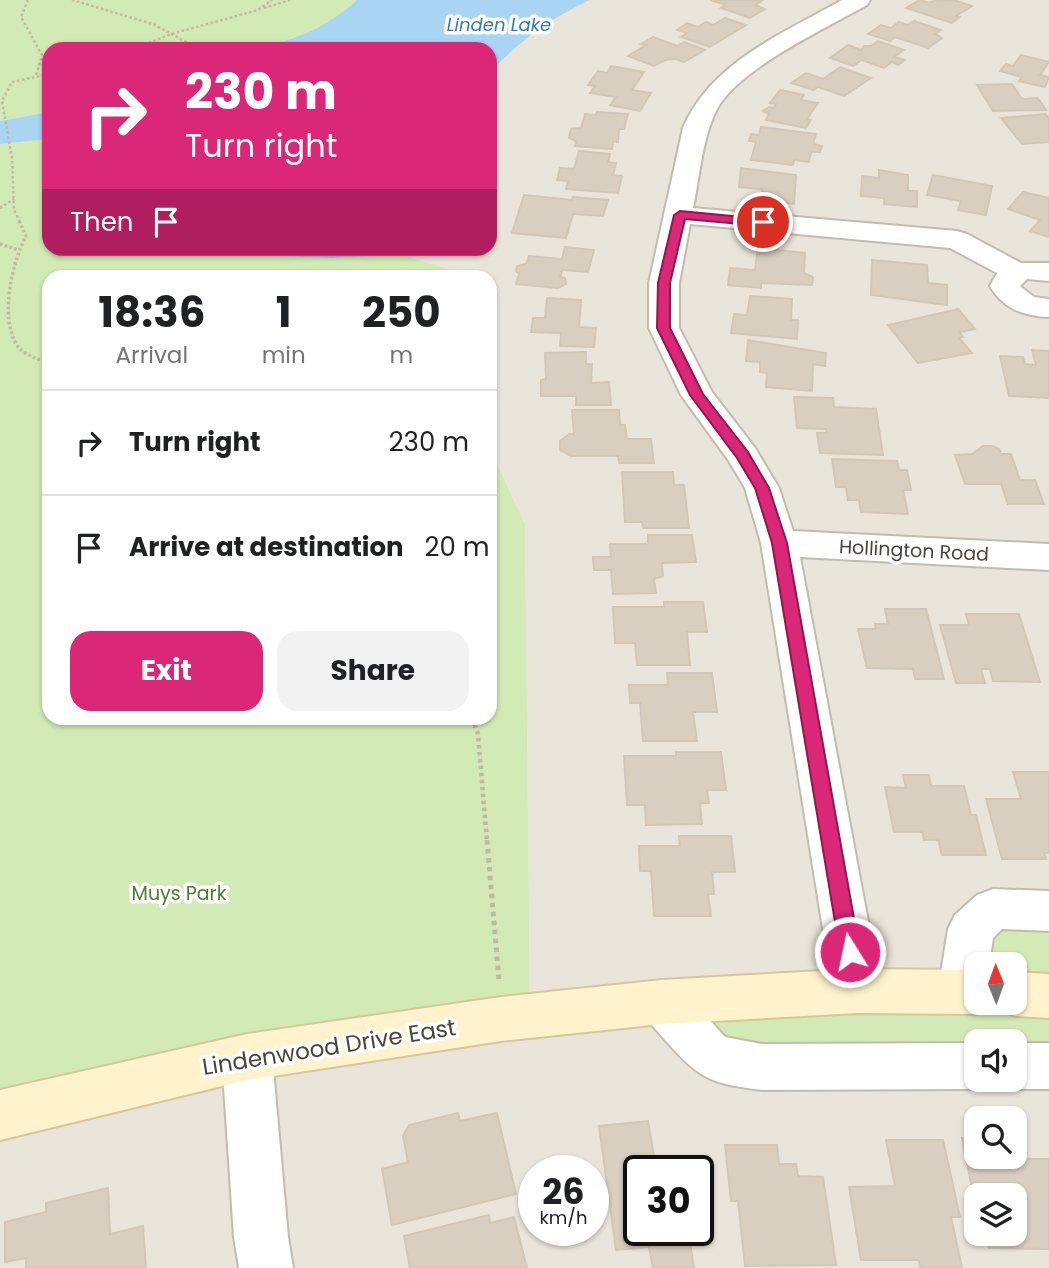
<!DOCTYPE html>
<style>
:root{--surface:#fff;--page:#f2f2f2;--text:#202124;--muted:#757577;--line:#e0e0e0;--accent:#db2777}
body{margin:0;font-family:Poppins,sans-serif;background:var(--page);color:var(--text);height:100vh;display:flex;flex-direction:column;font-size:26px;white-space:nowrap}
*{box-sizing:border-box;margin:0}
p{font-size:23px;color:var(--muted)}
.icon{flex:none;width:38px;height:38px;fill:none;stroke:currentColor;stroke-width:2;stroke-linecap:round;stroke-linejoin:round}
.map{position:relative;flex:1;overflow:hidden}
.sheet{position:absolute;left:42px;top:270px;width:455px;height:455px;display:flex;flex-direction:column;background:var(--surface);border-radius:21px;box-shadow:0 2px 5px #0004}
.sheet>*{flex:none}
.hud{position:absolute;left:42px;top:42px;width:455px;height:214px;border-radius:21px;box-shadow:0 2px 5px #0004;background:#db2777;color:#fff;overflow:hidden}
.needle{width:46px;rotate:359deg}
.buttons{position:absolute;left:964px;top:952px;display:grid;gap:14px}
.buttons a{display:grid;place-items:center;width:63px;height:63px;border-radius:14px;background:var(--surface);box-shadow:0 2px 5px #0004;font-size:35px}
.speed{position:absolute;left:518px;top:1155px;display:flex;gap:14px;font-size:35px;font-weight:700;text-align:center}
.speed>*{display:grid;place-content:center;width:91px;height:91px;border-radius:50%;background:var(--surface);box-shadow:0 2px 5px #0004;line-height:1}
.speed small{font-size:18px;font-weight:400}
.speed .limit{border:4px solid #111;border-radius:10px;background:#fff;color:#111}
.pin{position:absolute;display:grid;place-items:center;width:60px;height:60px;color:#fff;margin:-30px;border:4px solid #fff;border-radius:50%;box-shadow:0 2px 7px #0007}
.me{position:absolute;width:77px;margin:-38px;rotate:350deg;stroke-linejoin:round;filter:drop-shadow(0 0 5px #0008)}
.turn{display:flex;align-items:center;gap:24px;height:147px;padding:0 28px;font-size:32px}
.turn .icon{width:91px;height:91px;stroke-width:2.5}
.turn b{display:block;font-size:49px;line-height:60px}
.then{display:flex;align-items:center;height:66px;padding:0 28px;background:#0003;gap:14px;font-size:26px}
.eta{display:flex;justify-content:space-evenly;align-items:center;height:119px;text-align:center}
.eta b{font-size:42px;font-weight:700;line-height:49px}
.primary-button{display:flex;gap:14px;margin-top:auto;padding:14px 28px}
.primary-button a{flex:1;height:80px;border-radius:21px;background:var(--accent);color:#fff;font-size:28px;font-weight:700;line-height:80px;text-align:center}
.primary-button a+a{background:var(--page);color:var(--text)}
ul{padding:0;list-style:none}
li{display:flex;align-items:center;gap:21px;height:105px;padding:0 28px;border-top:2px solid var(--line)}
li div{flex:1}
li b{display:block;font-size:26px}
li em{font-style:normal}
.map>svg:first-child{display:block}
</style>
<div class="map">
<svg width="1049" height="1268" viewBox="0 0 1049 1268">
<rect width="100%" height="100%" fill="#f6f3ec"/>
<!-- residential -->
<path fill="#eae5da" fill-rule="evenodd" d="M590,0H1049V1268H0V1115L530,1015L525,524L490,449V276H471L403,255L404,249L490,248V72L522,39L553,17ZM976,964H1015V1003H976ZM976,1041H1015V1080H976ZM976,1118H1015V1157H976ZM534,1171H593V1230H534ZM639,1171H698V1230H639ZM976,1195H1015V1234H976Z"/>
<!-- green -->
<g fill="#d2eab5" fill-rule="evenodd">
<path d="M0,0H357L333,21L296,38L259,49H49V112L0,121Z"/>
<path d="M49,139V248H203L218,254L332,258L403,255L471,276H49V718H490V449L525,524L530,1015L0,1115V144Z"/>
<path d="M1049,911V1066H1015V1041H976V1066L762,1067L662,1002L961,992L971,929ZM976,964H1015V1003H976Z"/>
</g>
<!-- water -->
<g fill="#a9d4f2">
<path d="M357,0H590C546,21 524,38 490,72V49H259C300,37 325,29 357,0Z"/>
<path d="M49,112V139L0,144V121Z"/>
<path d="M203,249H404L403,255L332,258L218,254Z"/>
</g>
<!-- building -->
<g fill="#d8cfc1" stroke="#d3c7b4" stroke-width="2">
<path d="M710,0H763L755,5L765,9L750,18L721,8L726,5Z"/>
<path d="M920,0L929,3L934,1L954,0L972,6L956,16L960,17L952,23L906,8Z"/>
<path d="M725,18L746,25L710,47L681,37L687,33L677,30L687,23L698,27L706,22L713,25Z"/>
<path d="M914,21L941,30L935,34L942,38L928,48L895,37L890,41L868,34L881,25L891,28L899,22L908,25Z"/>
<path d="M653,37L677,46L684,42L705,50L684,62L675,59L665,60L654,66L628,56L646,45L641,44Z"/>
<path d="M878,41L904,50L894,57L905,60L898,65L892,62L884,68L862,60L853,66L830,58L848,45L861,50L864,46H871Z"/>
<path d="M1021,55L1049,62L1040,75L1049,77L1045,87L1019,81L1022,77L1000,71L1006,64L1013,66Z"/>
<path d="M611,66L644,72L632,90L651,93L640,111L610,105L616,97L590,93L595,86L588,85L598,71L607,73Z"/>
<path d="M840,67L871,78L844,96L818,87L813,90L791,83L806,73L823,79Z"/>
<path d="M1012,84L1022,99L1038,98L1046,110L993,111L977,85Z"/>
<path d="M780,90L804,95L801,100L818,103L807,119L811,120L806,128L766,120L769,114L763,111L769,107L774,108L776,104L770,103Z"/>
<path d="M597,112L628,114L624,129H619L618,142L613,141L612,149L575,146L576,141L569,138L571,129L581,128L585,114L596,115Z"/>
<path d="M1046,114L1049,118V142L1022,144L1001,118Z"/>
<path d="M761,127L816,134L813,144L822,146L820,152H811L809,162L794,160L793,165L751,160L756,142L749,141L751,134L759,135Z"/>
<path d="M579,151L610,154L608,162L616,163L613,175L622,176L618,193L566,189L568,181L557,180L560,168L574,169Z"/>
<path d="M741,168L796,175L794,204L761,201L762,189L739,187Z"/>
<path d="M879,170L908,175V191H917V207L884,204V198L861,196L862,176L879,178Z"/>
<path d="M933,175L992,186L986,215L958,210L961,201L927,195Z"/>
<path d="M1023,192L1049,198V237L1030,231L1040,220L1008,209Z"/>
<path d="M524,195L572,200L573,197L608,200L603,216L573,214L566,238L512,233Z"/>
<path d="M565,247L594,250L588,272L562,270L560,277L565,278L566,284L558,288L516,284L519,274L516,271L517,266L526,264L529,256L562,259Z"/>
<path d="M758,248L805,253L804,273L813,277L812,285L761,283V288L728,285L730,268L755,270Z"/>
<path d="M872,260L927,265L928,283L947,285V305L871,295Z"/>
<path d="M750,296L792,299L791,320H798L797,339L731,333L734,314L747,315Z"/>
<path d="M547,298L581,300L579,327L596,328L594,347L560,346L561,333L531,332L533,318H545Z"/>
<path d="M958,309L975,329L959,332L963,337L959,338L972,353L918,363L888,325Z"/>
<path d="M748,340L826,353L825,366L813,364L812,391L766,387L767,373L760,372V362L746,361Z"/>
<path d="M1032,350L1049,351V398L1009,396L1000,356L1023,357L1025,364L1036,365Z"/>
<path d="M586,352V364H592L591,383L609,382L611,405H576V396H541V380L546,379L545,353Z"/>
<path d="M794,397L833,398L834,407L876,409L883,455L820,453L817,433H827L826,429L797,428Z"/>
<path d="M572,410H619L620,425H625L627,439H651L654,463H619L618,456H571L560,450V441L569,434H574Z"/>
<path d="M983,446H993L999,449L1001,454H1011L1020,480H1035L1044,504H1008L1001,484H965L955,455L972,454Z"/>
<path d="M832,459L897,461L899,470H907L911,490H903L908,514L861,512L859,500H848L846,487H836Z"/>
<path d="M622,472H673L674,485H684L689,528H643L642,522H625Z"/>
<path d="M648,535H692L696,562L662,563L663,576L654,579L656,593L613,594L611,570H594L593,557H611L610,544H648Z"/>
<path d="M664,602H703L707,632H687L690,665H637L635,643H615L613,607H664Z"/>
<path d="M885,609H926L944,679H915L913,669L867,668L858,629H876L875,624H888Z"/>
<path d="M966,614H1019L1040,682L993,681L990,669H981L985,683H956L940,625H969Z"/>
<path d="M667,673H712L717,712H693L697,741H643L640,703H630L629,685H668Z"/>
<path d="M676,752H721L726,790H707L709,803H700L702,824L646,825L645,805H627L624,756H676Z"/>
<path d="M1013,772H1049V853H1044L1046,859H1002L986,799H1021Z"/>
<path d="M903,775H929L931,786H964L971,815H976L986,855H942L938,840H924L922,832H894L885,787L906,788Z"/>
<path d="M679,836H731L735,872H712L714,894H708L711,916H654L651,871H640L639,846H680Z"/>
<path d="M458,1113L460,1121L497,1113L516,1194L392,1225L382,1169L408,1162L403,1136L409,1125Z"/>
<path d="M648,1121L656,1168L695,1164L696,1171H639V1230H698V1183L709,1240L690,1242L694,1268H653L649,1247L616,1250L599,1126Z"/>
<path d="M962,1138H976V1157H1015L1016,1138L1021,1159H1049V1249L989,1248L986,1234H1015V1195H976V1209Z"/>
<path d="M886,1140H943L960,1217H951L962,1268H920L919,1260H861L849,1187L895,1186Z"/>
<path d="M725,1145H777L779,1164H796L798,1176L823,1177L836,1265L745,1266L738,1201H731Z"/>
<path d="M108,1188L110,1234L143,1226L146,1268H26V1258L5,1262V1222L46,1212V1203Z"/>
<path d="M489,1215L490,1223L514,1217L527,1268H410L404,1236Z"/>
</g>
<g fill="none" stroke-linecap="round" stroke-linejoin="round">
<!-- street casing -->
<g stroke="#c2bbae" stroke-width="4">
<g id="street">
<path d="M842,0H870L867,5C828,27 738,69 717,109C702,138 700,175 693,208L957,231L967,234L1021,263H1049V281L1027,279L1020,286L1034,297L1049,299V317C1024,316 1003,309 990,286L997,273L950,248L690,224L679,283V328L712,392L755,448L779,488L793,531L1049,544V570L800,557L881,991L874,1006L857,1013L840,1006L833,991L761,543L745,488L729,461L681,395L649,328V283L683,128C711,62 784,33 842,0Z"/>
<path d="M993,889L1049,891V931L1002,929L993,938L989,964H976V1003H981L979,1007L962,1014L945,1007L938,992L948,929L955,915L977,895Z"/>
<path d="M662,980L679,986L725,1037L762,1044L976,1043V1080H995L976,1089L762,1090C713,1084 700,1080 667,1042C655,1029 645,1018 638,1002L645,986Z"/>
<path d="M247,1034L264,1041L272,1057L288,1237L293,1268H239L234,1237L222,1057L230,1041Z"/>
<path d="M1015,1043H1049V1089H1015L998,1083L996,1080H1015Z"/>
</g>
</g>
<!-- secondary casing -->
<g stroke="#d6c79b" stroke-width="4">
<g id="secondary">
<path d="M857,969L976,970V1003H995L993,1007L976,1014L857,1013L662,1024L501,1041L247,1080L0,1140V1090L247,1034L501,997L662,980Z"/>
<path d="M1015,972L1049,974V1018L1015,1016L998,1009L995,1003H1015Z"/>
</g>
</g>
<!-- path-far3 -->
<g stroke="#c4b79f" stroke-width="2.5" stroke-dasharray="2.5 2.5" stroke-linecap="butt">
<path d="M28,0L21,17L42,55L36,75"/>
<path d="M72,0L153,24L199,49"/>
<path d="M264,8L290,0"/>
<path d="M135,49L171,34L258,10L272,0"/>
<path d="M0,208L14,199"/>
<path d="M20,222L14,210L12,158L2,101L12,82L49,74"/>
</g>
<!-- path-far2 -->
<g stroke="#c4b79f" stroke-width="3.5" stroke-dasharray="2.5 2.5" stroke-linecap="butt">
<path d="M19,221L26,236C12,262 0,316 16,344C24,355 37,359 49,363"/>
<path d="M0,244L18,250"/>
</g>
<!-- path-far1 -->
<path stroke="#c4b79f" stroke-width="4.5" stroke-dasharray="3.5 3.5" stroke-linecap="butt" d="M472,718L478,734L487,842"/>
<!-- path -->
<path stroke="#c4b79f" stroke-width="5" stroke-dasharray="4.5 4.5" stroke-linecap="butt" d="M487,840L499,980"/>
<!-- street -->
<use href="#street" fill="#fff" fill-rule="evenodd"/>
<!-- secondary -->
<use href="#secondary" fill="#fff3cd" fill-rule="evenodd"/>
</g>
<!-- route -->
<path fill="#db2777" stroke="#8e194d" stroke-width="2" d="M680,211L763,219L769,222L763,226L685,219L670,283V328L703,394L748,452L769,488L787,543L860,952L857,958L850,961L843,958L840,952L772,543L755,488L737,458L690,395L657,328L658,283L674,215Z"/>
<g text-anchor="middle" stroke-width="7" stroke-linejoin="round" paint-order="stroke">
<!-- far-water labels -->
<g font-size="18" font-style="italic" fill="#2e7ab2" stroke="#fff">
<text x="499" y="31">Linden Lake</text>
</g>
<!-- street labels -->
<g font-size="19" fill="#4b4439" stroke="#fff">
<text transform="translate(914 550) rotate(3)" y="7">Hollington Road</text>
</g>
<!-- park labels -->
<g font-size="19" fill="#4a7f2a" stroke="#fff">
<text x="179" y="900">Muys Park</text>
</g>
<!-- near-street labels -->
<g font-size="23" fill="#4b4439" stroke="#fff">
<text transform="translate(329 1047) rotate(-9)" y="8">Lindenwood Drive East</text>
</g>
</g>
</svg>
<div class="buttons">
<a><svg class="needle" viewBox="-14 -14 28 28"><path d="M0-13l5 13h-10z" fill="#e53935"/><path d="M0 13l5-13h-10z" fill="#757577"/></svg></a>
<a><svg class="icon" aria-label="sound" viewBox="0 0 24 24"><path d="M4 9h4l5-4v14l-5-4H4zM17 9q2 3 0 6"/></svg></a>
<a><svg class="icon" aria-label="search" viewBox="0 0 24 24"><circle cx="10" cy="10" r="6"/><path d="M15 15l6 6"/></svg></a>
<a><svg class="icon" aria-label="layers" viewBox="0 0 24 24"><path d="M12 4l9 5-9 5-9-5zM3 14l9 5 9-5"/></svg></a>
</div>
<div class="speed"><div>26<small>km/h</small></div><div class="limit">30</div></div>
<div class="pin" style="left:763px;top:222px;background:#d93025"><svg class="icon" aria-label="arrive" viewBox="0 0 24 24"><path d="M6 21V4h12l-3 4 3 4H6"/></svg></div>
<svg class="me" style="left:850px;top:952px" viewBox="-20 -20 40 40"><circle r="17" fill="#db2777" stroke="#fff" stroke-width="3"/><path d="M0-11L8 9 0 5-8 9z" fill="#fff"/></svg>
<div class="hud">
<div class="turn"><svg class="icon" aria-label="right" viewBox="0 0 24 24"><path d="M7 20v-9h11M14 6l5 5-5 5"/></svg><div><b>230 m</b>Turn right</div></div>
<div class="then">Then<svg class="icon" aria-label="arrive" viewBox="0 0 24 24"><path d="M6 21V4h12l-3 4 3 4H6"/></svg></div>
</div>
<section class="sheet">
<div class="eta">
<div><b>18:36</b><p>Arrival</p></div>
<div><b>1</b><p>min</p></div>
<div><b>250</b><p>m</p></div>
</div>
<ul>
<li><svg class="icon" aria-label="right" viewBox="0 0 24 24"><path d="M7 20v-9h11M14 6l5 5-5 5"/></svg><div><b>Turn right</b></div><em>230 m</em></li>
<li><svg class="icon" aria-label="arrive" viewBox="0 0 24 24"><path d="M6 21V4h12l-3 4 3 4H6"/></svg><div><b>Arrive at destination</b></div><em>20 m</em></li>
</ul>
<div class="primary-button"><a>Exit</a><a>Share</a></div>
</section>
</div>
